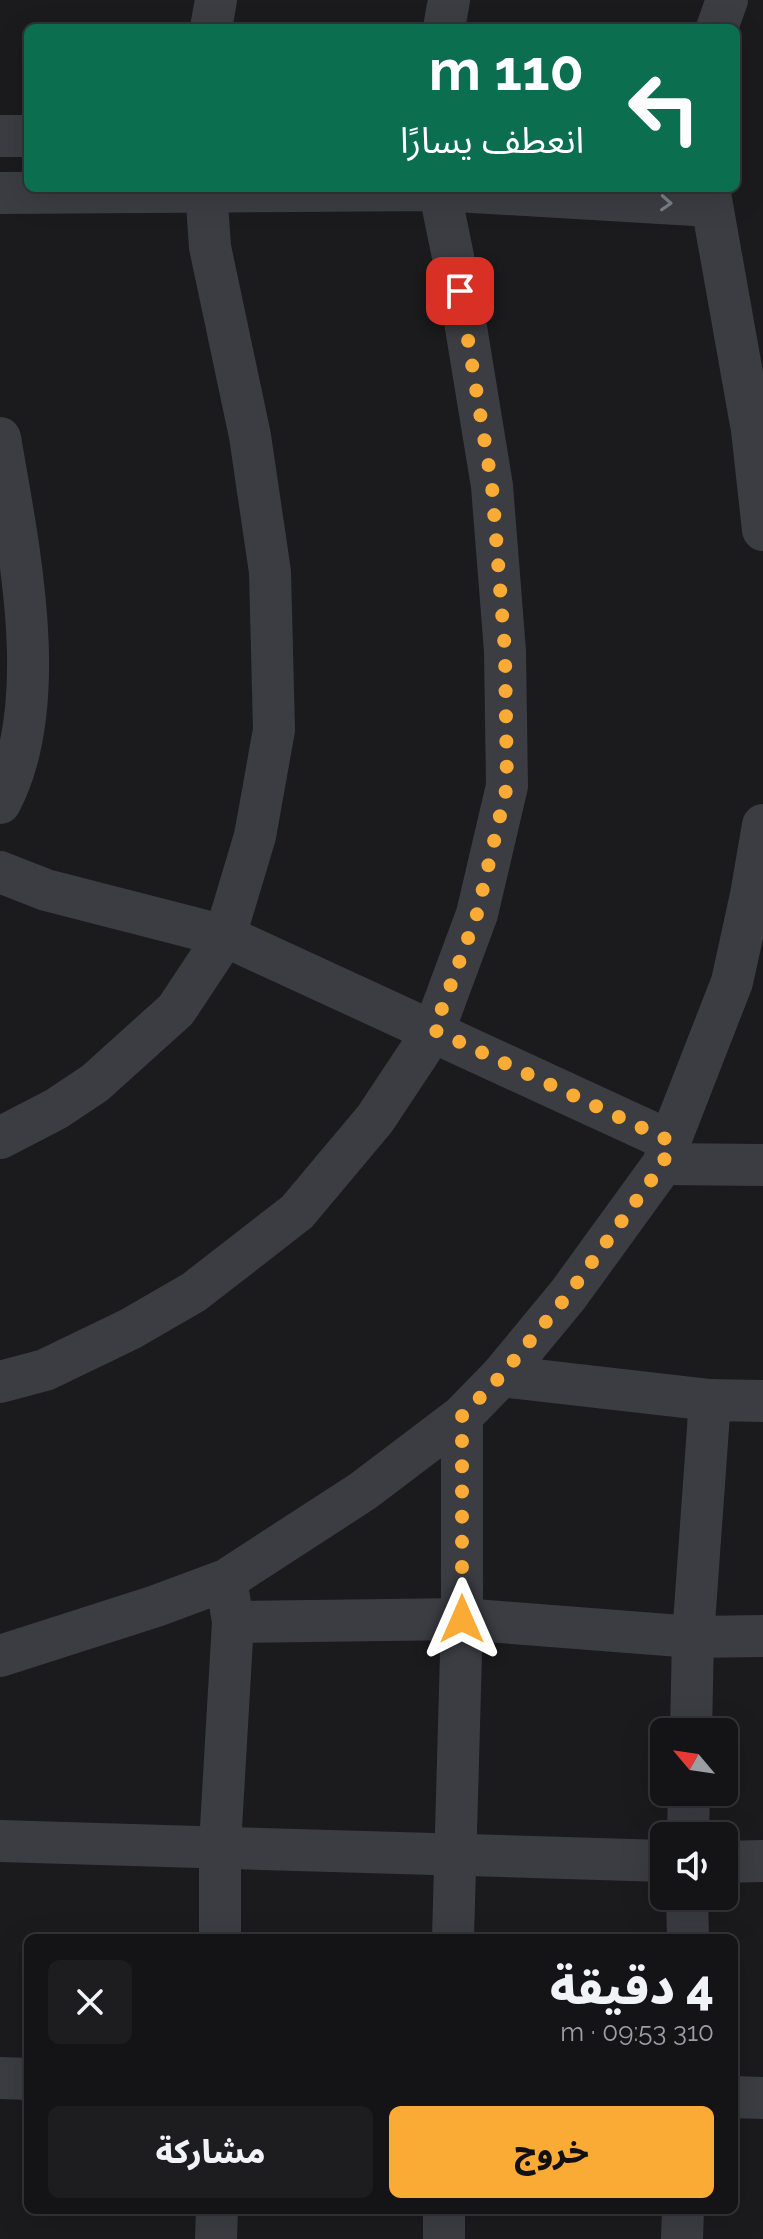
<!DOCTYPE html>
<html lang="ar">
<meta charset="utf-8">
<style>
:root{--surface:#141416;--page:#1d1d1f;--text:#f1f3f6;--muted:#9d9ea1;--line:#333335;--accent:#faab36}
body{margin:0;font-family:Raleway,"Noto Sans Arabic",sans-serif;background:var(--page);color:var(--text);direction:rtl;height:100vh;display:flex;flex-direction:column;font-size:30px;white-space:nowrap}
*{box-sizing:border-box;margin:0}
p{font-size:26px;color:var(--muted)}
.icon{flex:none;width:44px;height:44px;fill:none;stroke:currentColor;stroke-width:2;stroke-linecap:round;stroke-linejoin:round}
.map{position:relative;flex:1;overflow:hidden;direction:ltr}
.sheet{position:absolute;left:24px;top:1934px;width:714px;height:280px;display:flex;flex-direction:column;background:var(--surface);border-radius:12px;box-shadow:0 8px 32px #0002,0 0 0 2px var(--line);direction:rtl}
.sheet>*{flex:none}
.guide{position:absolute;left:24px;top:24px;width:716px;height:168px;border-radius:12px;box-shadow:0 8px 32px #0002,0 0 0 2px var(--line);direction:rtl;background:#0b6e4f;color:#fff;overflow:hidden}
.needle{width:52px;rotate:299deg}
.controls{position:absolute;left:650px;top:1718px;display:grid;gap:16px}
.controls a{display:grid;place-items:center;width:88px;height:88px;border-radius:12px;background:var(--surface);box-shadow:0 8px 32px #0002,0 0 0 2px var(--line);font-size:40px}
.pin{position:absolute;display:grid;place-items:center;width:68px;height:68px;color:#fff;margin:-34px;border-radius:16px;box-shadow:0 4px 12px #0006}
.me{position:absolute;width:88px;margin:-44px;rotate:0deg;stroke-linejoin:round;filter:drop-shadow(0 0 6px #0008)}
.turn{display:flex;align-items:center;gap:28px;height:168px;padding:0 24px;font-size:36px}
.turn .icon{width:104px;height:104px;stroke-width:2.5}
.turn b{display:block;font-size:56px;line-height:68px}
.round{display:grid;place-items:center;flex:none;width:84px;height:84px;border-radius:12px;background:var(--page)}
.head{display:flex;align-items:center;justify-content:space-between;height:136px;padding:0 24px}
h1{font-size:48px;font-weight:800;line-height:60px}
.primary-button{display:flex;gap:16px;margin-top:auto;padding:16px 24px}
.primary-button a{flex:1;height:92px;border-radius:12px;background:var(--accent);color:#111;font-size:32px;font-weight:800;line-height:92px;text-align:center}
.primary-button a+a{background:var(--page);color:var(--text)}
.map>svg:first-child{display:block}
</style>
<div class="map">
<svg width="763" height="2239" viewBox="0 0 763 2239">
<rect width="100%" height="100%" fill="#1b1b1d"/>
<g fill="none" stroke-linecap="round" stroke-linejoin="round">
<!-- minor -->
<g stroke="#3b3d43" stroke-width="42">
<path d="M211,28L216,0"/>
<path d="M444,28L449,0"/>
<path d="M717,28L727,0"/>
<path d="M0,136H28"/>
<path d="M709,188L752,430L763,530"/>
<path d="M0,193L439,190L711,206"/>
<path d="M0,438C18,544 53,704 0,803"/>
<path d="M0,872L46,890L225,936L670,1141"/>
<path d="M0,1138L56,1109L95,1083L176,1010L225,936L255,836L274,730L270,572L250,436L210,247L206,188"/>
<path d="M663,1164L763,1165"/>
<path d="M501,1376L710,1400L763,1401"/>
<path d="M0,1382L45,1370L130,1329L194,1292L297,1212L375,1119L434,1030L477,914L507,786L505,651L492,486L460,291L439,188"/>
<path d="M233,1622L462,1619L693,1637L763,1636"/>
<path d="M0,1656L156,1606L226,1580L363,1491L462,1416L501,1376L568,1295L663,1164L670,1141L732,982L751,895L763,825"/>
<path d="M691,1732L693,1637L710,1400"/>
<path d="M688,1836L689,1792"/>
<path d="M0,1841L664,1861"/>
<path d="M724,1862L763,1861"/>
<path d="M687,1896L688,1938"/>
<path d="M220,1938V1845L233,1622L229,1597"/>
<path d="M453,1938L462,1619V1416"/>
<path d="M0,2078L28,2079"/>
<path d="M734,2097L763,2098"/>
<path d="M216,2239L217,2210"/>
<path d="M444,2239V2210"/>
<path d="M682,2239L683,2210"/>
</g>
</g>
<!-- one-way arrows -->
<defs><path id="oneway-chevron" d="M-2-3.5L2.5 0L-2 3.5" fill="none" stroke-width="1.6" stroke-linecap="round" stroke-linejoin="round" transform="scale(2)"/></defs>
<use stroke="#7a7e86" href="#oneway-chevron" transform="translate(666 203) rotate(3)"/>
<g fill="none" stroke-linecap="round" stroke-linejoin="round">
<!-- route -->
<path stroke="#faab36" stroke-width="14" stroke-dasharray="0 25.2" d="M460,291L492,486L505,651L507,786L477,914L434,1030L670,1141L663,1164L568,1295L501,1376L462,1416V1619"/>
</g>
</svg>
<div class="controls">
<a><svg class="needle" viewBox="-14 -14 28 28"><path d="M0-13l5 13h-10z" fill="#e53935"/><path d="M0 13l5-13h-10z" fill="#9d9ea1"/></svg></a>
<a><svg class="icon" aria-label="sound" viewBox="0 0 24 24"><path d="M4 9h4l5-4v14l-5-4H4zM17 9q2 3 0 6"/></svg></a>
</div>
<div class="pin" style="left:460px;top:291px;background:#d93025"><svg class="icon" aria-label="arrive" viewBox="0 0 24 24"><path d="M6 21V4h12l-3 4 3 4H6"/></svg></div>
<svg class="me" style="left:462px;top:1619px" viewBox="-20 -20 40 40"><path d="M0-17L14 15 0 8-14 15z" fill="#faab36" stroke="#fff" stroke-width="4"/></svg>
<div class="guide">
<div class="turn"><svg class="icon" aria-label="left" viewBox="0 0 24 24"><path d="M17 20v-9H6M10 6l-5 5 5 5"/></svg><div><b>110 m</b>انعطف يسارًا</div></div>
</div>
<section class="sheet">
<div class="head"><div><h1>4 دقيقة</h1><p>310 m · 09:53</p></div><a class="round"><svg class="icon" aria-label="close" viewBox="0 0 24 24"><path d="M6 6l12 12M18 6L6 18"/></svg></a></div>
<div class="primary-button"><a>خروج</a><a>مشاركة</a></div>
</section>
</div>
